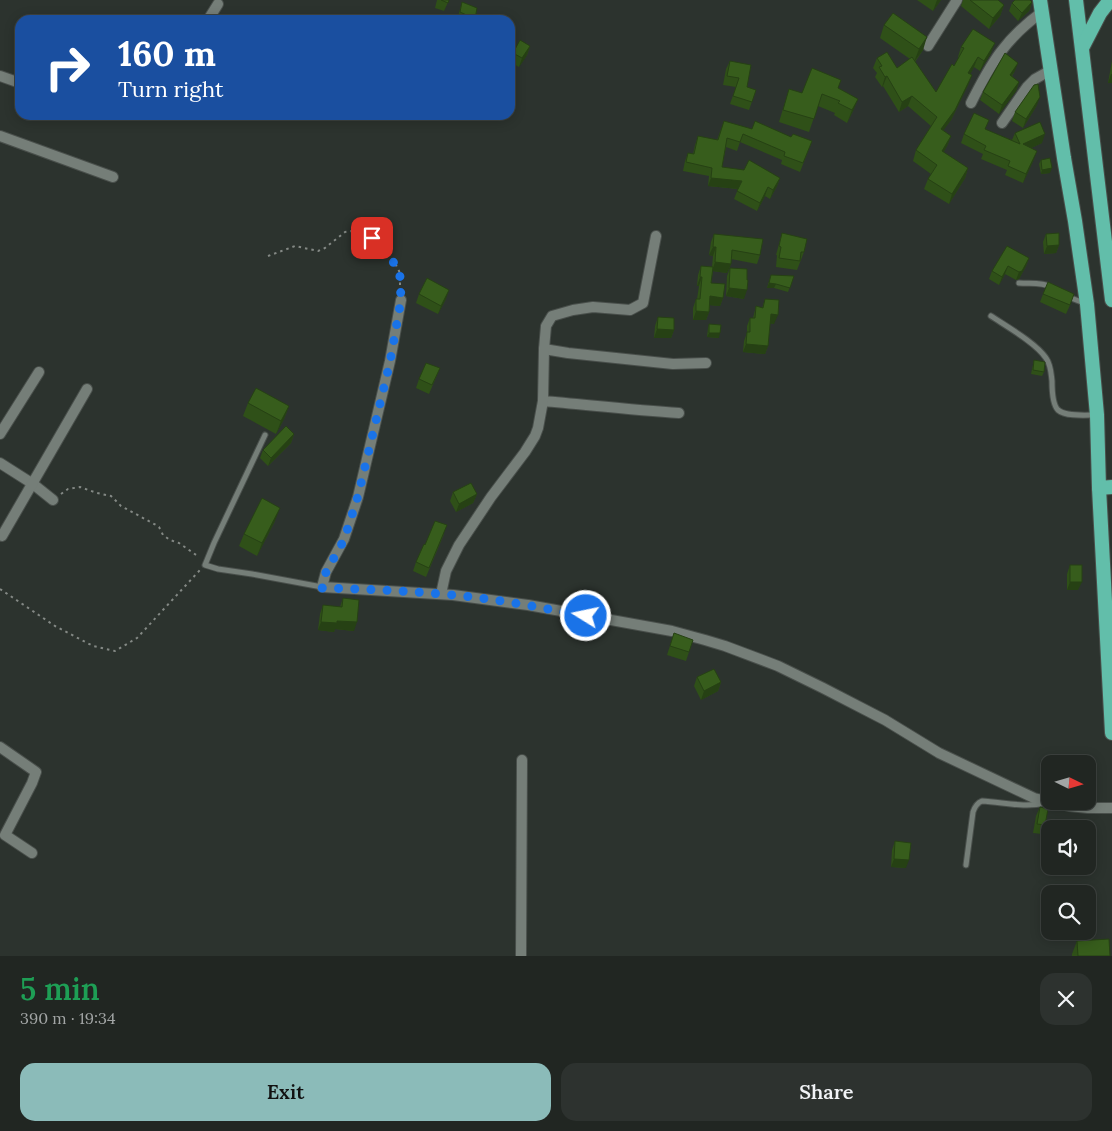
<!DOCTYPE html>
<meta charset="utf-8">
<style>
:root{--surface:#212622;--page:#2d322f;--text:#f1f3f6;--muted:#a2a5a5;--line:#3e4340;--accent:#8bbbb9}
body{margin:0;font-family:Lora,serif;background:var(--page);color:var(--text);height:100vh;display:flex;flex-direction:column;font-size:19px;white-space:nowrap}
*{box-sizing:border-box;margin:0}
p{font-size:16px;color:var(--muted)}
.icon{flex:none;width:28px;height:28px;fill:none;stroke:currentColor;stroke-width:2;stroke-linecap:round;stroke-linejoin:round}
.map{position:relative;height:956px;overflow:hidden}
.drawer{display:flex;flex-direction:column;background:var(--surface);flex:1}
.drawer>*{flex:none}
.guide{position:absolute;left:15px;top:15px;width:500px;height:105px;border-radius:15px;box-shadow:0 2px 12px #0003,0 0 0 1px var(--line);background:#1a4fa0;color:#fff;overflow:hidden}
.needle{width:32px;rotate:95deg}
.tools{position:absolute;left:1041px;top:755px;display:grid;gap:10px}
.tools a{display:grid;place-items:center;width:55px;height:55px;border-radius:10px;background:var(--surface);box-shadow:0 2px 12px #0003,0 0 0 1px var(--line);font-size:25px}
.pin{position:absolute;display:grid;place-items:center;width:42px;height:42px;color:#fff;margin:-21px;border-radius:10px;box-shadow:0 2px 8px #0006}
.me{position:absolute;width:55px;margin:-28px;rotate:280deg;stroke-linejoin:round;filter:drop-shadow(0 0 4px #0008)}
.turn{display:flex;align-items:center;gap:18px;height:105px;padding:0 20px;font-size:22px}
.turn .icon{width:65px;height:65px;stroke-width:2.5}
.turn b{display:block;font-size:35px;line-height:42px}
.round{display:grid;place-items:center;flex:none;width:52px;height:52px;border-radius:15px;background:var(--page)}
.summary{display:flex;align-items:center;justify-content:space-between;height:85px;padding:0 20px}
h1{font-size:30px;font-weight:600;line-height:38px;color:#1e9e55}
.cta{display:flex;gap:10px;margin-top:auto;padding:10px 20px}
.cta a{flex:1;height:58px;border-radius:15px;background:var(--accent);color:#111;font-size:20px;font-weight:600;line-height:58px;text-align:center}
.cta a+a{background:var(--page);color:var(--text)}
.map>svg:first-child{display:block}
</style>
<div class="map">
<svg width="1112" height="956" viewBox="0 0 1112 956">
<rect width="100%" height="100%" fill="#2c332e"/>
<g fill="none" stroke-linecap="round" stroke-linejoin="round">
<!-- service casing -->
<g stroke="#494f4b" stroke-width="7">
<g id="service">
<path d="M1019,283C1030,284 1042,282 1051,287"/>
<path d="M1066,296L1084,303"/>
<path d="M991,316C1006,326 1036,343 1046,358C1051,365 1051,373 1052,381C1052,389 1052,404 1058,410C1066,417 1087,415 1096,415"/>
<path d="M265,435L214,543L205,565L218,569L252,574L322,587"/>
<path d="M966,865L973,812C975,806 977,803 982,801C1003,802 1024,808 1045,803"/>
</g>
</g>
<!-- minor casing -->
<g stroke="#494f4b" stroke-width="12">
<g id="minor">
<path d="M208,20L218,4"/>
<path d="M928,46L957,0"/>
<path d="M0,76L20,83"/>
<path d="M971,103C991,63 1005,39 1042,12"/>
<path d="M1002,123L1027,87L1035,79L1051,70"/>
<path d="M0,136L113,177"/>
<path d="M401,300L390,361L358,497L344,539L326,572L322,587L453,595L528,605L672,631L705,640L725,646L778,666L823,688L885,720L939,753L1034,798L1069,806L1088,808H1112"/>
<path d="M544,349L568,353L673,364L706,363"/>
<path d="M543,401C589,405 634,410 679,413"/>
<path d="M0,434L39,372"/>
<path d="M0,463L33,484L53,500"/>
<path d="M2,536L87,389"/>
<path d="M441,594L446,571L459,545L491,497L525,452L535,436L538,428L543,401L544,349L546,326L552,316L573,310L593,307L630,310L643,303L656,236"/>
<path d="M0,747L36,772L32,783L5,835L32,853"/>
<path d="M521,956L522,760"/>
</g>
</g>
<!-- trunk casing -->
<g stroke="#494f4b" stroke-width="16">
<g id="trunk">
<path d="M1040,0L1064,158L1075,221L1087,304L1097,415L1099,488L1112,733"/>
<path d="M1076,0L1112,300"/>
<path d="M1082,48L1100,13L1110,0"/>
<path d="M1099,488L1112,487"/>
</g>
</g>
<!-- path -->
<g stroke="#848985" stroke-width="2" stroke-dasharray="2.5 4" stroke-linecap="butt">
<path d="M268,256L295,246L318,251L325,248L345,232L353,231H358L372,238L395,263L400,273V289"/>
<path d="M61,494L68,489L80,487L97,493L111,496L121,506L156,525L159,527L163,535L170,540L179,543L199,557"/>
<path d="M0,589L55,626L93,646L115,651L137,638L200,570"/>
</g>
<!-- service -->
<use href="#service" stroke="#757e78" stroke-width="5"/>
<!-- minor -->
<use href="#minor" stroke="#757e78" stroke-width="10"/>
<!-- trunk -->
<use href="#trunk" stroke="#62beaa" stroke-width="14"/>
</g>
<!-- wall -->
<g fill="#2f5018">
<path d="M437,0H449L444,11L435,8Z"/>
<path d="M917,0H941L933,11Z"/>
<path d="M963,0H998L1004,5L1000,16L989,29L961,6Z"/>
<path d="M462,2L477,8L475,20H457Z"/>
<path d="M1032,2L1029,11L1018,21L1009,11L1012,3Z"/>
<path d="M884,25L923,50L915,62L936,92L954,66L959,57H958L961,47L991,53L980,71L974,67L970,74L972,75L968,85L951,120L943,130L951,136L947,146L943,153L968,168L965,178L949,204L924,189L928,179L931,174L913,161L916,150L931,126L908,106L899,112L883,86L882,87L875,77L877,73L873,68L877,58L897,68L910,59L880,38Z"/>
<path d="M530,46L527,55L519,67L510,62L513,53Z"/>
<path d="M730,61L747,87L756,90L749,110L730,104L736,87L723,85L726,69Z"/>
<path d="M1112,61V83H1108Z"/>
<path d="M1015,71L1012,76L1019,82L1016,91L999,114L980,100L983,92Z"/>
<path d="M838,88L858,99L853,111L847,123L834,115L835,113L818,106L809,132L779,122L789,89L802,93Z"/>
<path d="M1037,105L1023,128L1012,121L1015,112Z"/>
<path d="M724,121L752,129L812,141L800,172L781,164L782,160L740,142L737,151L726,147L722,167L780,178L777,186L770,199L765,196L757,211L734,199L738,189L708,186L709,176L683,171L685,161L688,153L693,154L695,145L698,136L717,140Z"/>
<path d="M986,130L1012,140L1015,133L1042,143L1031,148L1034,159L1023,183L1005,175L1007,170L981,159L983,154L961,143L964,134Z"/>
<path d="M1041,160L1050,173L1041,174L1039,164Z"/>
<path d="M782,233L804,252L797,270L776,267L777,255H776Z"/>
<path d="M714,234L760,255L757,264L731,259V264L727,273L713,271L711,283L723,298L720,306L710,305L709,312L706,320H693V308L696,299H697L699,286H697L698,275L701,266L712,267L713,256L709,255L711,242Z"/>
<path d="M1046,234L1059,245L1056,253L1044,254L1043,242Z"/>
<path d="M1029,258L1026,266L1019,279L1016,280L1005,274L999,285L989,279L992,271Z"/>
<path d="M730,268L744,299L726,296L727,276Z"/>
<path d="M771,275L794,276L788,292L774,288H767Z"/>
<path d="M419,294L446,299L438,314L416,303Z"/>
<path d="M1043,294L1071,303L1066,314L1040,302Z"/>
<path d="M765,299L774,324L770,323L768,346L765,354L743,352L744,341L747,333V326L750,318H753L756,306L762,308Z"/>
<path d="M658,317L674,330L671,338H654L655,326Z"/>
<path d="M709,324L719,338L707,337L708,328Z"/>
<path d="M1034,360L1044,372L1042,376L1031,374Z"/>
<path d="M440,368L429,394L416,388L419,379Z"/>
<path d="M248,403L289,406L284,419L276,434L243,416Z"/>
<path d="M294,434L291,443L268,466L260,458L263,450Z"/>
<path d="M453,492L477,494L473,503L456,512L450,501Z"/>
<path d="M275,521L257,556L239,546L244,534Z"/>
<path d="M444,534L426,577L413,571L416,562L425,545Z"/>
<path d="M1070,565L1078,590H1067V574Z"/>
<path d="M343,598L354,631L335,629L334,632L318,630L320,614L323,605L340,607Z"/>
<path d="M674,633L689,652L686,661L667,655Z"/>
<path d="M697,677L721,682L718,691L701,700L694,686Z"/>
<path d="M1040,807L1045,825L1042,834L1033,833L1036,816Z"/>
<path d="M895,841L906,868L891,867L892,850Z"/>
<path d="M1077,941L1110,956H1072V954Z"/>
</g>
<!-- shaded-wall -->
<g fill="#264114">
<path d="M937,0H941L933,11Z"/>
<path d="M1032,2L1029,11L1018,21L1022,13Z"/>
<path d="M1004,5L1000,16L989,29L993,18Z"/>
<path d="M927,37L923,50L914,62L919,49Z"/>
<path d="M995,43L991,53L980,71L984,61Z"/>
<path d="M530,46L527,55L519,67L522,58Z"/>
<path d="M978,57L974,67L965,84L968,73Z"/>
<path d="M1018,63L1015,71L1006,83L1010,75Z"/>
<path d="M1111,74H1112V83H1108Z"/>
<path d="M972,75L968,85L951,120L937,139L941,129Z"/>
<path d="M887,76L883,86L882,87L885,77Z"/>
<path d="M1019,82L1016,91L999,114L1002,105Z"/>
<path d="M912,96L908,106L899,112L902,102Z"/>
<path d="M1040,97L1037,105L1023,128L1026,119Z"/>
<path d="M858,99L853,111L847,123L852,110Z"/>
<path d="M1045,134L1042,143L1020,153L1023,144Z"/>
<path d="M951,136L947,146L938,162L942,151Z"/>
<path d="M1037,151L1034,159L1023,183L1026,174Z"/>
<path d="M968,168L965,178L949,204L952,194Z"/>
<path d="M1052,168L1050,173L1041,174L1042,170Z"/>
<path d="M711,178L742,181L739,189L708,186Z"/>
<path d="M780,178L777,186L770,199L773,190Z"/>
<path d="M768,187L765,196L757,211L760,203Z"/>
<path d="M1059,245L1056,253L1044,254L1047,246Z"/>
<path d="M713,247H716L713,256L709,255Z"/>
<path d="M1029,258L1026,266L1019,279L1016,280L1019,272Z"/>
<path d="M715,262L731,264L727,273L712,271Z"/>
<path d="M1008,266L1005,274L999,285L1002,277Z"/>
<path d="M700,277H702L699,286H697Z"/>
<path d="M769,283L776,284L774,288H767Z"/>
<path d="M729,288L747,290L744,299L726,296Z"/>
<path d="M449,290L446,299L438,314L441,306Z"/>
<path d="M710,296L723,298L720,306L707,305Z"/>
<path d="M696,311L709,312L706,320H693Z"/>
<path d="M771,314L778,315L774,324L768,323Z"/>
<path d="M657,329L674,330L671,338H654Z"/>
<path d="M709,333H720L719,338L707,337Z"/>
<path d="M746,344L768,346L765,354L743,352Z"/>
<path d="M289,406L284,419L276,434L281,421Z"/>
<path d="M294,434L291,443L268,466L271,458Z"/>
<path d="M477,494L473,503L456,512L459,504Z"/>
<path d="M280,508L275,521L257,556L262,543Z"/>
<path d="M1070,582H1082L1078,590H1067Z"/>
<path d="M337,621L357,622L354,631L335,629L334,632L318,630L321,622Z"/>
<path d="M721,682L718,691L701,700L704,691Z"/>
<path d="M894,859L909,860L906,868L891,867Z"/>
</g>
<!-- building -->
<g fill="#375d1c" stroke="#264114">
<path d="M441,0H449L448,3Z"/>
<path d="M970,0H998L1004,5L993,18Z"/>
<path d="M1015,0H1030L1032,2L1022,13L1012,3Z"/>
<path d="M462,2L477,8L475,19L460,12Z"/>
<path d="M893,13L927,37L919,49L884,25Z"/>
<path d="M973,29L995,43L984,61L978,57L968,73L972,75L955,110L941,129L951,136L942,151L968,168L952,194L928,179L937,165L916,150L937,117L912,96L902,102L887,76L885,77L879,67L882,66L877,58L887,52L897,68L912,57L936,92L952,64L954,66L964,48L961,47Z"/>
<path d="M520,40L530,46L522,58L513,53Z"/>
<path d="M1005,53L1018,63L1010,75L1019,82L1002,105L983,92Z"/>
<path d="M730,61L751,65L747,87L756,90L752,102L733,96L739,78L727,76Z"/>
<path d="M812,68L841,80L838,88L858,99L852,110L838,103L840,101L822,94L814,119L783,110L789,89L802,93Z"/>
<path d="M1038,84L1040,97L1026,119L1015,112L1034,85Z"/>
<path d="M974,113L989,120L985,129L1020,144L1015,133L1040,122L1045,134L1023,144L1037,151L1026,174L1008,166L1010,161L984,150L986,146L964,134Z"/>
<path d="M724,121L752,129L755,121L791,137L793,134L812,141L803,163L784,156L785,152L743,134L740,142L727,138L722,167L744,170L749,160L780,178L773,190L768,187L760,203L737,191L742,181L711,178L712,168L686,162L688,153L694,154L698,136L718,140Z"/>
<path d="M1050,158L1052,168L1042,170L1041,160Z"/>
<path d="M782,233L807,239L804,252H801L800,261L779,258L781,247L779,246Z"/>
<path d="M1059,233V245L1047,246L1046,234Z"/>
<path d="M714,234L763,239L760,255L732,250L731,264L715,262L716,247H713Z"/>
<path d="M1007,246L1029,258L1022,271L1019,272L1008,266L1002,277L992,271Z"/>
<path d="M701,266L713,267L711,283L725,284L723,298L710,296L709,312L696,311V299H700L702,277H700Z"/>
<path d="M730,268L747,269V280H748L747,290L729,288Z"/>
<path d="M771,275L794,276L790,288L776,284L769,283Z"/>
<path d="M427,278L449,290L441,306L419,294Z"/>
<path d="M1048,282L1074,294L1070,305L1043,294Z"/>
<path d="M765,299L779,300L778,315L771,314L768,346L746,344L747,332H750V318H755L756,306L763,308Z"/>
<path d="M658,317L674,318V330L657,329Z"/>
<path d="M709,324L721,325L720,333H709Z"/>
<path d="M1034,360L1045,362L1044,372L1033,370Z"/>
<path d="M426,363L440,368L432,385L419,379Z"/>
<path d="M256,388L289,406L281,421L248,403Z"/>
<path d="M286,426L294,434L271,458L263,450Z"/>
<path d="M471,483L477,494L459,504L453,492Z"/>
<path d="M262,498L280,508L262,543L244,534Z"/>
<path d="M435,521L447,525L429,568L416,562L424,544L425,545Z"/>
<rect x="1070" y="565" width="12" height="17"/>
<path d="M343,598L359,600L357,622L337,621V623L321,622L323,605L342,607Z"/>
<path d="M674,633L693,640L689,652L670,646Z"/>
<path d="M714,669L721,682L704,691L697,677Z"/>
<path d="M1040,807L1048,809L1045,825L1037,824Z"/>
<path d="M895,841L911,843L909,860L894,859Z"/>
<path d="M1109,939L1110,956H1078L1077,941Z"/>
</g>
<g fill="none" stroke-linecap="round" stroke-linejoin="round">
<!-- route -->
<path stroke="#1a73e8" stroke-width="9" stroke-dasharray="0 16.2" d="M372,238L394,263L399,269L400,277L401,300L390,362L358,496L344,540L326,572L322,588C366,589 409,591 453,595C498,599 542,608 586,616"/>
</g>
</svg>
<div class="tools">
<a><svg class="needle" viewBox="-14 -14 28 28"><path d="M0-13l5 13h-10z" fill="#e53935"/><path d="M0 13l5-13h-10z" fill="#a2a5a5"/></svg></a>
<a><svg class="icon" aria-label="sound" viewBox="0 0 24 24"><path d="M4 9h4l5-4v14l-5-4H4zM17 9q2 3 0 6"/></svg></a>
<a><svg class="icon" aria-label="search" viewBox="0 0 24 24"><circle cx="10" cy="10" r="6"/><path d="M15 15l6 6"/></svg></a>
</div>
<div class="pin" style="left:372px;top:238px;background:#d93025"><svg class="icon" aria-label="arrive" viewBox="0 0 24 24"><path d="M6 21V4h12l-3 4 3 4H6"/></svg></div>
<svg class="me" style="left:586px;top:616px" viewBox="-20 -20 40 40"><circle r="17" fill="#1a73e8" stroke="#fff" stroke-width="3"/><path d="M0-11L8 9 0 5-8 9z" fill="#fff"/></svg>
<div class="guide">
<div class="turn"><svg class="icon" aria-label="right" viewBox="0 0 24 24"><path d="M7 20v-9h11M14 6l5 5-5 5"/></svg><div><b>160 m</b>Turn right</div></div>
</div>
</div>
<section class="drawer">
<div class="summary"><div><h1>5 min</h1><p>390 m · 19:34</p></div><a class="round"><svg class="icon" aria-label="close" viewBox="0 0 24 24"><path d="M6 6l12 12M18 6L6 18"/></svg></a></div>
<div class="cta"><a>Exit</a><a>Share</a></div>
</section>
